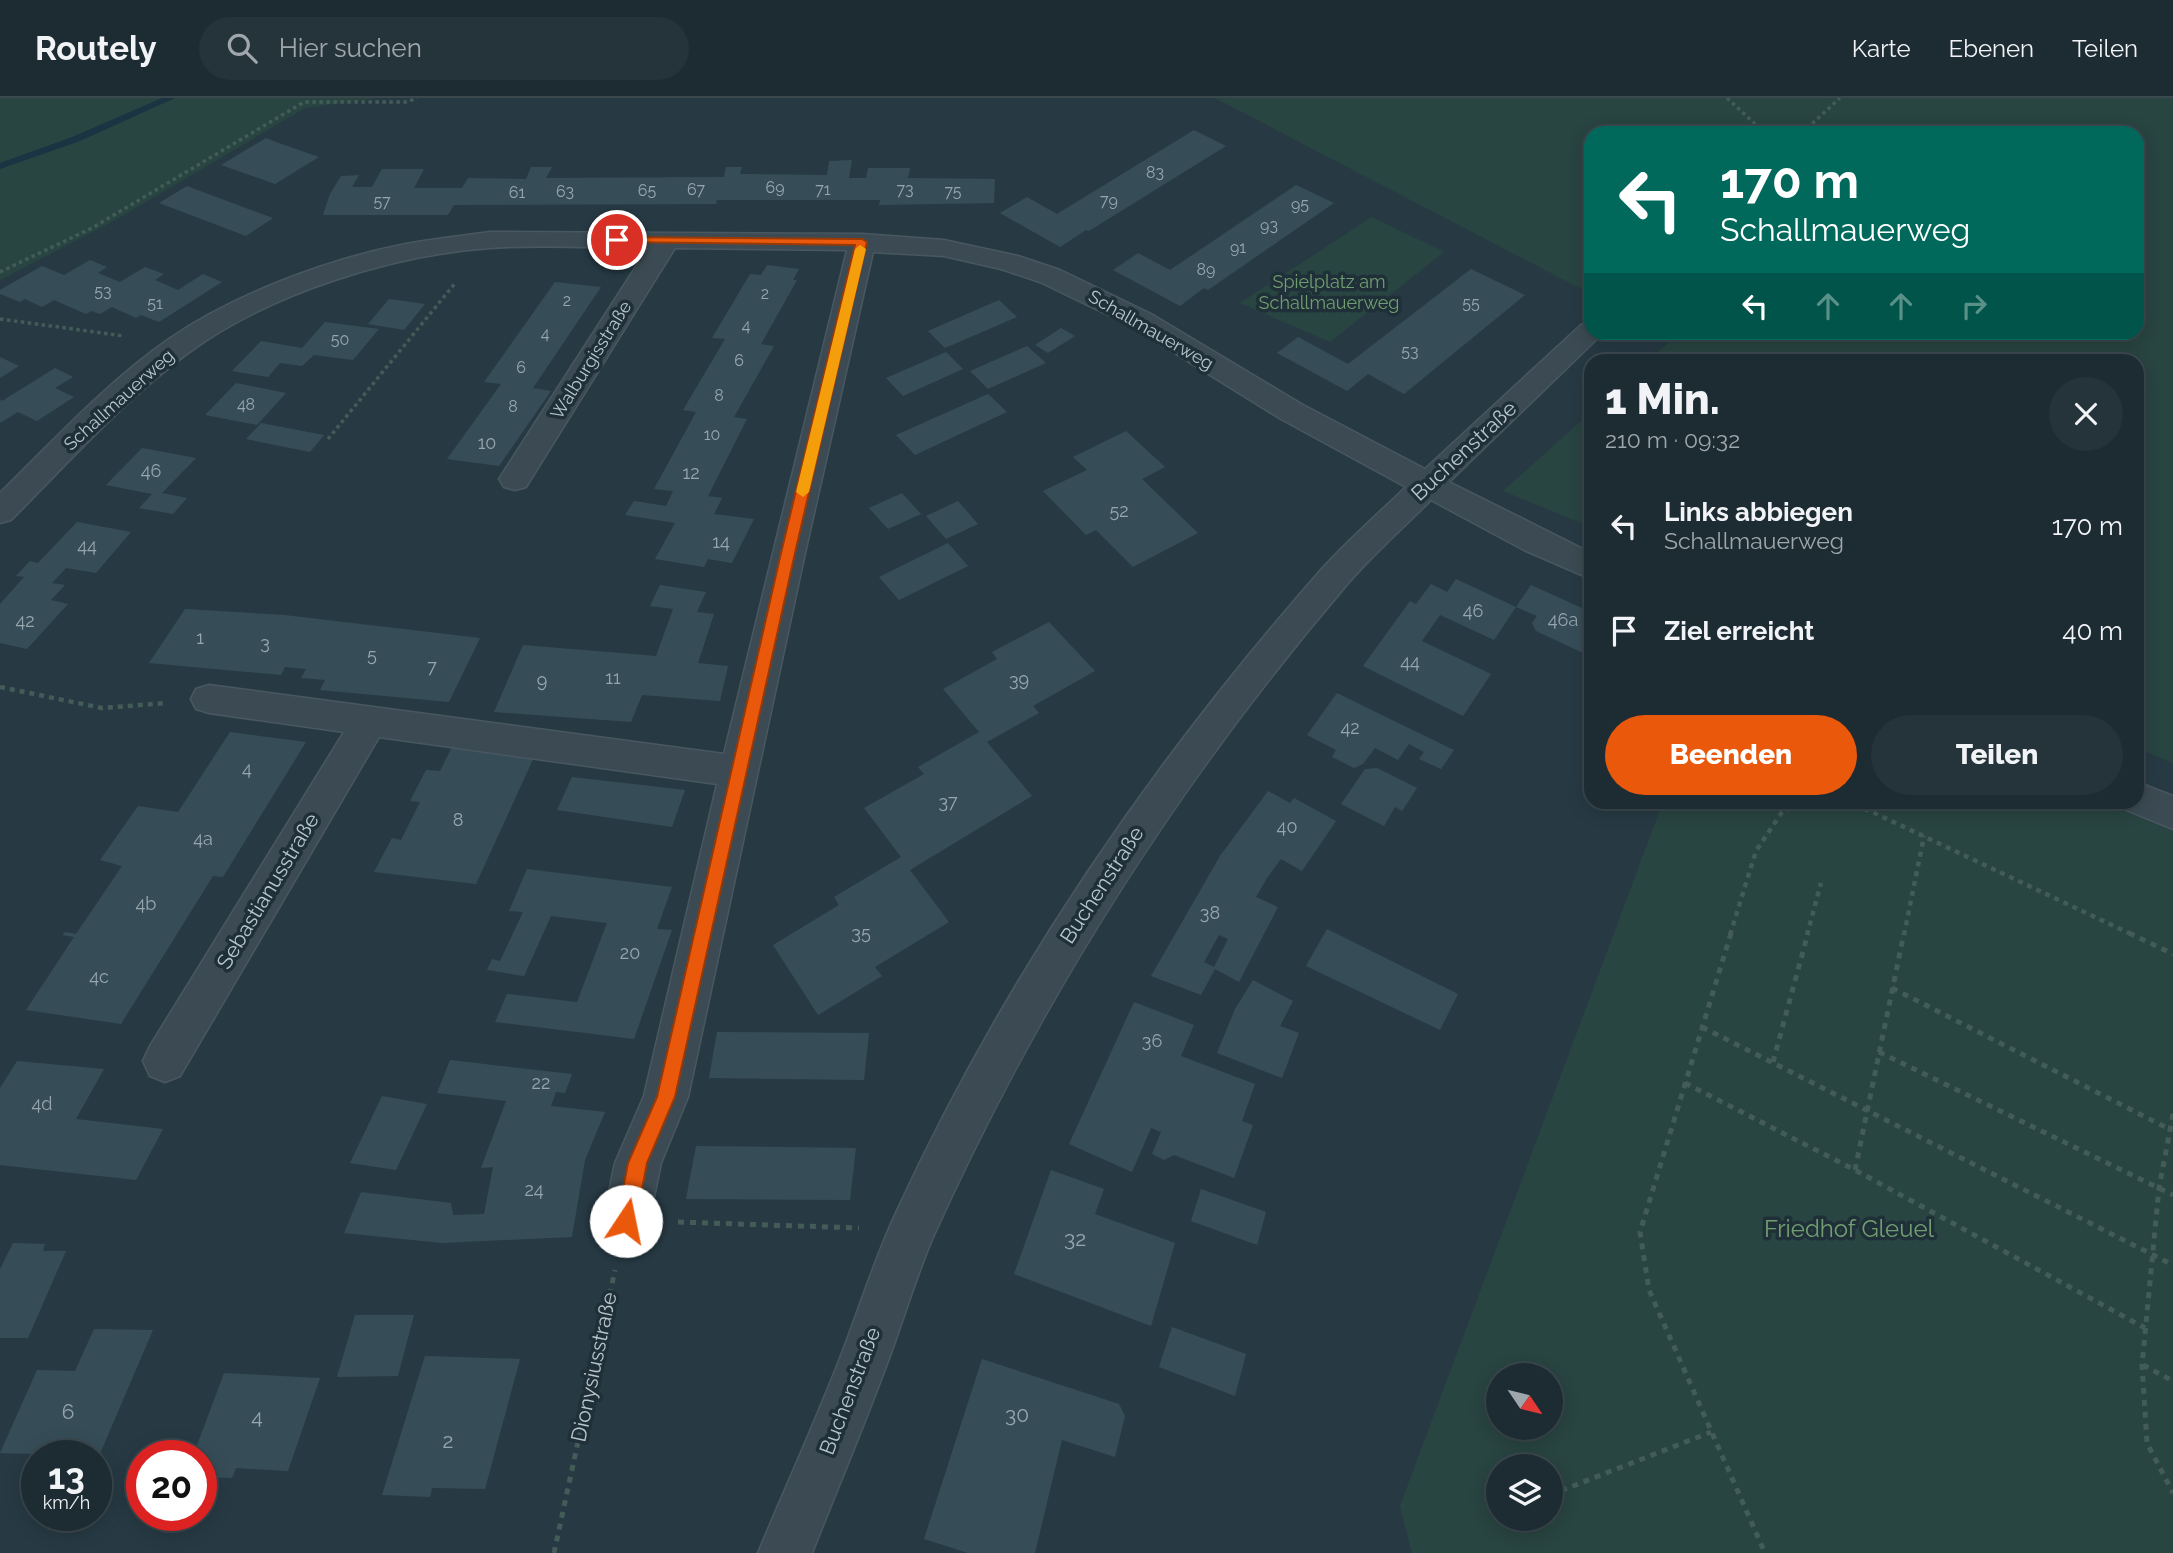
<!DOCTYPE html>
<html lang="de">
<meta charset="utf-8">
<style>
:root{--surface:#1d2c33;--page:#25343b;--text:#f1f3f6;--muted:#a0a7ac;--line:#3b484e;--accent:#ea580c}
body{margin:0;font-family:Raleway,sans-serif;background:var(--page);color:var(--text);height:100vh;display:flex;flex-direction:column;font-size:26px;white-space:nowrap}
*{box-sizing:border-box;margin:0}
p{font-size:23px;color:var(--muted)}
.icon{flex:none;width:38px;height:38px;fill:none;stroke:currentColor;stroke-width:2;stroke-linecap:round;stroke-linejoin:round}
.map{position:relative;flex:1;overflow:hidden}
.drawer{position:absolute;left:1584px;top:256px;width:560px;height:455px;display:flex;flex-direction:column;background:var(--surface);border-radius:21px;box-shadow:0 4px 18px #0003,0 0 0 2px var(--line)}
.drawer>*{flex:none}
.banner{position:absolute;left:1584px;top:28px;width:560px;height:214px;border-radius:21px;box-shadow:0 4px 18px #0003,0 0 0 2px var(--line);background:#00695c;color:#fff;overflow:hidden}
.needle{width:46px;rotate:125deg}
.fabs{position:absolute;left:1486px;top:1265px;display:grid;gap:14px}
.fabs a{display:grid;place-items:center;width:77px;height:77px;border-radius:50%;background:var(--surface);box-shadow:0 4px 18px #0003,0 0 0 2px var(--line);font-size:35px}
.speed{position:absolute;left:21px;top:1342px;display:flex;gap:14px;font-size:35px;font-weight:700;text-align:center}
.speed>*{display:grid;place-content:center;width:91px;height:91px;border-radius:50%;background:var(--surface);box-shadow:0 4px 18px #0003,0 0 0 2px var(--line);line-height:1}
.speed small{font-size:18px;font-weight:400}
.speed .limit{border:10px solid #d22;background:#fff;color:#111}
.pin{position:absolute;display:grid;place-items:center;width:60px;height:60px;color:#fff;margin:-30px;border:4px solid #fff;border-radius:50%;box-shadow:0 2px 7px #0007}
.me{position:absolute;width:77px;margin:-38px;rotate:11deg;stroke-linejoin:round;filter:drop-shadow(0 0 5px #0008)}
.turn{display:flex;align-items:center;gap:24px;height:147px;padding:0 21px;font-size:32px}
.turn .icon{width:91px;height:91px;stroke-width:2.5}
.turn b{display:block;font-size:49px;line-height:60px}
.lanes{display:flex;align-items:center;height:66px;padding:0 21px;background:#0003;justify-content:center;gap:35px;direction:ltr}
.lanes .off{opacity:.35}
.round{display:grid;place-items:center;flex:none;width:74px;height:74px;border-radius:37px;background:var(--page)}
.head{display:flex;align-items:center;justify-content:space-between;height:119px;padding:0 21px}
h1{font-size:42px;font-weight:800;line-height:52px}
.button{display:flex;gap:14px;margin-top:auto;padding:14px 21px}
.button a{flex:1;height:80px;border-radius:42px;background:var(--accent);color:#fff;font-size:28px;font-weight:800;line-height:80px;text-align:center}
.button a+a{background:var(--page);color:var(--text)}
ul{padding:0;list-style:none}
li{display:flex;align-items:center;gap:21px;height:105px;padding:0 21px}
li div{flex:1}
li b{display:block;font-size:26px}
li em{font-style:normal}
header{display:flex;align-items:center;gap:42px;box-sizing:border-box;height:98px;padding:0 35px;background:var(--surface);border-bottom:2px solid var(--line)}
header strong{font-size:33px}
nav{display:flex;gap:38px;margin-inline-start:auto;font-size:24px}
.search{width:490px;height:63px;background:var(--page);display:flex;align-items:center;gap:18px;box-sizing:border-box;padding:0 24px;border-radius:38px;color:var(--muted);font-size:26px}
.map>svg:first-child{display:block}
</style>
<header>
<strong>Routely</strong>
<div class="search"><svg class="icon" aria-label="search" viewBox="0 0 24 24"><circle cx="10" cy="10" r="6"/><path d="M15 15l6 6"/></svg>Hier suchen</div>
<nav><a>Karte</a><a>Ebenen</a><a>Teilen</a></nav>
</header>
<div class="map">
<svg width="2173" height="1455" viewBox="0 0 2173 1455">
<rect width="100%" height="100%" fill="#273a44"/>
<!-- green -->
<g fill="#294541" fill-rule="evenodd">
<path d="M0,0H378L305,10L117,121L0,182Z"/>
<path d="M1215,0H2173V665L2137,650V262H1648L1674,240L1665,235L2137,234V35H1591V196Z"/>
<path d="M1372,119L1444,154L1330,244L1240,205Z"/>
<path d="M1591,314V429L1503,393Z"/>
<path d="M1663,704H2102L2173,733V1455H1412L1400,1408ZM1498,1278H1550V1330H1498ZM1550,1368V1421H1498V1368Z"/>
</g>
<g fill="none" stroke-linecap="round" stroke-linejoin="round">
<!-- stream -->
<path fill="#1a3443" fill-rule="evenodd" d="M162,0H175L80,43L0,71V65L72,39Z"/>
</g>
<!-- building -->
<g fill="#364d58" fill-rule="evenodd">
<path d="M1194,32L1226,48L1089,133L1086,132L1060,149L1000,115L1027,99L1057,116Z"/>
<path d="M266,40L276,44L319,59L275,86L221,67Z"/>
<path d="M852,62L849,80H866L868,70H910L908,80L995,81L994,105L879,107L880,102H717L716,106L454,107L448,117H323L330,96L341,78L359,77L352,89H372L382,71H424L414,90H462L468,80L526,81L531,69H552L546,80L724,79L726,69H742L740,76L827,77L829,63Z"/>
<path d="M1296,87L1334,105L1208,192L1204,190L1180,208L1113,172L1138,155L1170,172Z"/>
<path d="M187,88L251,112L273,120L246,138L159,105Z"/>
<path d="M90,162L107,169L98,175L120,184L145,169L164,176L155,182L178,192L203,176L222,184L159,224L141,217L136,220L112,209L100,216L91,213L86,216L54,202L42,209L25,201L20,204L0,196V192L42,168L64,177Z"/>
<path d="M767,167L799,171L793,182H797L761,246L774,248L734,319L747,321L708,398L722,400L714,416L754,421L732,465L708,461L704,469L655,461L675,425L625,417L634,403L666,408L673,393L654,391L696,314L683,312L725,241L712,240L750,176L761,177Z"/>
<path d="M1471,171L1525,197L1404,296L1368,276L1347,293L1277,255L1298,239L1348,266Z"/>
<path d="M555,184L601,189L533,290L551,293L499,368L447,361L501,286L484,284Z"/>
<path d="M389,201L425,206L404,232L368,226Z"/>
<path d="M999,202L1017,219L945,250L928,233Z"/>
<path d="M325,224L379,231L353,262L314,257L302,268L280,265L268,279L232,273L261,243L302,250Z"/>
<path d="M1061,230L1075,238L1048,255L1035,247Z"/>
<path d="M1027,248L1046,265L988,291L970,273Z"/>
<path d="M946,254L963,271L903,298L886,280Z"/>
<path d="M0,259L19,268L0,280Z"/>
<path d="M55,270L73,279L55,290L74,299L37,323L18,314L0,325V301L2,303Z"/>
<path d="M236,285L286,295L257,327L205,317Z"/>
<path d="M988,296L1007,314L915,357L896,337Z"/>
<path d="M261,325L324,337L310,354L246,341Z"/>
<path d="M1126,333L1165,369L1142,381L1198,435L1133,469L1096,432L1086,437L1043,393L1087,372L1073,359Z"/>
<path d="M142,350L196,360L162,395L187,400L173,416L139,410L152,396L106,387Z"/>
<path d="M902,395L921,416L888,431L869,410Z"/>
<path d="M958,403L978,426L946,441L926,418Z"/>
<path d="M77,424L131,434L96,475L66,470L52,485L65,487L51,502L68,506L27,551L0,545V506L24,479L16,478L30,463L38,465Z"/>
<path d="M948,445L968,468L899,502L879,479Z"/>
<path d="M1456,481L1516,509L1494,542L1440,517L1422,543L1491,576L1463,618L1363,568L1410,503L1416,506L1431,486L1447,494Z"/>
<path d="M660,487L706,494L697,514L714,516L698,565L728,568L720,603L642,597L631,624L494,614L523,547L656,558L673,511L650,508Z"/>
<path d="M1531,487L1591,514V547L1585,556L1536,533L1532,525L1537,518L1516,509Z"/>
<path d="M185,511L284,517L480,540L449,604L320,592L325,582L301,580L306,571L285,569L281,577L149,565Z"/>
<path d="M1049,524L1095,573L1033,608L1039,615L987,644L1032,698L910,772L949,824L875,869L882,878L818,917L773,847L839,807L834,799L901,759L864,710L924,676L918,669L979,634L943,591L997,561L992,554Z"/>
<path d="M1337,595L1394,623L1454,652L1441,671L1419,661L1424,654L1409,646L1398,662L1375,650L1363,666L1354,670L1332,659L1336,652L1307,637Z"/>
<path d="M230,634L306,644L223,779L213,778L121,926L26,912L74,839L62,837L65,834L76,836L122,768L100,762L138,708L178,714Z"/>
<path d="M454,645L535,657L476,786L374,774L392,740L401,742L420,704L410,703L426,672L440,673Z"/>
<path d="M1377,670L1417,690L1402,713L1395,709L1384,728L1341,706L1365,671Z"/>
<path d="M572,679L685,692L672,729L557,712Z"/>
<path d="M1268,693L1290,705L1294,700L1336,723L1302,773L1281,761L1267,780L1256,799L1278,809L1239,884L1215,871L1201,897L1151,878L1220,758ZM1219,837L1228,841L1214,869L1204,864Z"/>
<path d="M527,771L672,789L657,831L672,832L634,941L495,924L507,896L577,904L607,825L551,818L524,878L487,872L492,861L500,863L523,814L509,813Z"/>
<path d="M1327,831L1458,896L1440,932L1306,868Z"/>
<path d="M1253,882L1293,903L1280,928L1299,935L1282,980L1217,955L1235,911Z"/>
<path d="M1134,904L1194,927L1181,958L1255,986L1242,1023L1253,1027L1234,1080L1174,1057L1164,1062L1152,1056L1161,1034L1151,1030L1132,1074L1069,1046Z"/>
<path d="M717,934L869,935L864,982L709,980Z"/>
<path d="M450,962L572,976L565,995L556,994L551,1008L605,1014L585,1062L572,1139L442,1145L344,1135L361,1094L451,1105L453,1117L484,1116L493,1069L481,1070L506,1003L437,995Z"/>
<path d="M17,963L104,971L76,1021L163,1031L136,1082L0,1067V990Z"/>
<path d="M382,998L427,1006L396,1072L350,1065Z"/>
<path d="M696,1048L856,1050L850,1102L686,1101Z"/>
<path d="M1051,1072L1104,1091L1095,1116L1175,1145L1151,1228L1014,1176Z"/>
<path d="M1201,1091L1266,1114L1257,1147L1191,1123Z"/>
<path d="M13,1145L45,1146L43,1153H66L28,1240H0V1171Z"/>
<path d="M355,1217H414L398,1278L337,1279Z"/>
<path d="M1172,1229L1246,1256L1235,1298L1159,1269Z"/>
<path d="M94,1231L153,1232L99,1358L0,1355L37,1272L75,1273Z"/>
<path d="M425,1258L520,1261L485,1391L432,1390L430,1399L382,1397Z"/>
<path d="M982,1261L1119,1306L1125,1318L1115,1359L1062,1342L1035,1455H968L924,1441Z"/>
<path d="M224,1275L320,1280L288,1373L236,1370L232,1380L201,1379V1358H193Z"/>
</g>
<g fill="none" stroke-linecap="round" stroke-linejoin="round">
<!-- minor casing -->
<g stroke="#485760" stroke-width="3">
<g id="minor">
<path d="M490,134L862,136L944,142L1018,158L1060,172L1151,216L1303,307L1425,371L1581,227L1591,224V234H1604L1449,384L1591,455V481L1524,452L1431,402C1402,431 1370,459 1344,490C1178,685 1039,904 934,1137C915,1180 902,1227 885,1271C862,1333 836,1394 812,1455H758C784,1393 812,1331 837,1268C857,1218 873,1164 896,1115C1003,882 1151,665 1320,473C1347,443 1378,416 1406,389L1281,321L1131,228L1040,184L1001,171L944,158L873,154L805,455L688,999L661,1065L649,1123L642,1139L626,1146L610,1139L603,1123L615,1065L644,998L717,686L379,639L180,978L165,984L150,978L143,963L150,948L344,634L209,615L196,611L191,601L196,591L209,587L724,656L847,152L675,150L526,389L515,392L504,389L499,381L648,150C596,150 542,146 490,150C391,157 268,196 188,255C123,303 68,365 11,422L0,425V395C54,342 107,284 169,241C235,196 328,161 406,146C433,141 462,138 490,134Z"/>
<path d="M2137,684L2173,698V731L2124,711L2120,704H2137Z"/>
</g>
</g>
<!-- path-far2 -->
<g stroke="#435c58" stroke-width="3.5" stroke-dasharray="3.5 3.5" stroke-linecap="butt">
<path d="M1727,0L1765,35"/>
<path d="M1802,35L1840,0"/>
<path d="M0,174L92,130L304,4H407L417,0"/>
<path d="M0,221L124,238"/>
<path d="M328,341L456,184"/>
</g>
<!-- path-far1 -->
<g stroke="#435c58" stroke-width="4.5" stroke-dasharray="5 5" stroke-linecap="butt">
<path d="M0,589L102,610L167,605"/>
<path d="M1835,704L1868,712L2133,837"/>
<path d="M1730,837L1756,753L1782,714L1806,704"/>
<path d="M1807,837L1821,785"/>
<path d="M1904,837L1924,738"/>
</g>
<!-- path -->
<g stroke="#435c58" stroke-width="5" stroke-dasharray="6 6" stroke-linecap="butt">
<path d="M1731,835L1640,1134L1649,1192L1765,1455"/>
<path d="M2129,835L2173,856"/>
<path d="M1892,890L2171,1032"/>
<path d="M1702,929L2173,1167"/>
<path d="M1879,954L2173,1097"/>
<path d="M1773,964L1808,835"/>
<path d="M1685,985L1855,1072L2145,1230"/>
<path d="M2173,1016L2159,1090L2142,1267L2147,1345L2173,1395"/>
<path d="M1855,1072L1904,835"/>
<path d="M678,1124L859,1130"/>
<path d="M2143,1267L2173,1283"/>
<path d="M1550,1397L1711,1334"/>
<path d="M554,1455L615,1172"/>
</g>
<!-- minor -->
<use href="#minor" fill="#3c4b53" fill-rule="evenodd"/>
</g>
<!-- route -->
<path fill="#ea580c" stroke="#983908" stroke-width="2" d="M617,139L862,141L867,144L795,455L675,999L647,1065L636,1123L633,1129L626,1132L619,1129L617,1123L628,1065L657,999L781,455L855,147L613,144L611,142Z"/>
<!-- slow -->
<path fill="#f59e0b" d="M860,147L866,151L809,394L803,399L796,394L855,151Z"/>
<g text-anchor="middle" stroke-width="7" stroke-linejoin="round" paint-order="stroke">
<!-- far-number labels -->
<g font-size="16" fill="#97a6ae">
<text x="1155" y="80">83</text>
<text x="775" y="95">69</text>
<text x="696" y="97">67</text>
<text x="823" y="97">71</text>
<text x="905" y="97">73</text>
<text x="647" y="98">65</text>
<text x="565" y="99">63</text>
<text x="953" y="99">75</text>
<text x="517" y="100">61</text>
<text x="1109" y="108">79</text>
<text x="382" y="109">57</text>
<text x="1300" y="112">95</text>
<text x="1269" y="133">93</text>
<text x="1238" y="155">91</text>
<text x="1206" y="177">89</text>
<text x="103" y="199">53</text>
<text x="765" y="201">2</text>
<text x="567" y="208">2</text>
<text x="155" y="211">51</text>
<text x="1471" y="211">55</text>
<text x="746" y="233">4</text>
<text x="545" y="241">4</text>
<text x="340" y="247">50</text>
<text x="1410" y="259">53</text>
<text x="739" y="268">6</text>
<text x="521" y="275">6</text>
<text x="719" y="303">8</text>
<text x="246" y="312">48</text>
<text x="513" y="314">8</text>
<text x="712" y="342">10</text>
</g>
<!-- far-park labels -->
<g font-size="18" fill="#719e70" stroke="#203039">
<text x="1329" y="190">Spielplatz am<tspan x="1329" dy="21">Schallmauerweg</tspan></text>
</g>
<!-- far-street labels -->
<g font-size="18" fill="#b9c6cd" stroke="#203039">
<text transform="translate(1151 232) rotate(30)" y="6">Schallmauerweg</text>
<text transform="translate(591 262) rotate(-58)" y="6">Walburgisstraße</text>
<text transform="translate(119 302) rotate(-42)" y="6">Schallmauerweg</text>
</g>
<!-- number labels -->
<g font-size="18" fill="#97a6ae">
<text x="487" y="351">10</text>
<text x="151" y="379">46</text>
<text x="691" y="381">12</text>
<text x="1119" y="419">52</text>
<text x="721" y="450">14</text>
<text x="87" y="454">44</text>
<text x="1473" y="519">46</text>
<text x="1563" y="528">46a</text>
<text x="25" y="529">42</text>
<text x="200" y="546">1</text>
<text x="265" y="551">3</text>
<text x="372" y="563">5</text>
<text x="1410" y="570">44</text>
<text x="432" y="575">7</text>
<text x="613" y="586">11</text>
<text x="1019" y="588">39</text>
<text x="542" y="589">9</text>
<text x="1350" y="636">42</text>
<text x="247" y="677">4</text>
<text x="948" y="710">37</text>
<text x="458" y="728">8</text>
<text x="1287" y="735">40</text>
<text x="203" y="747">4a</text>
<text x="146" y="812">4b</text>
<text x="1210" y="821">38</text>
<text x="861" y="841">35</text>
<text x="630" y="861">20</text>
<text x="99" y="885">4c</text>
<text x="1152" y="949">36</text>
<text x="541" y="991">22</text>
<text x="42" y="1012">4d</text>
<text x="534" y="1098">24</text>
</g>
<!-- street labels -->
<g font-size="21" fill="#b9c6cd" stroke="#203039">
<text transform="translate(1464 353) rotate(-43)" y="7">Buchenstraße</text>
<text transform="translate(1102 787) rotate(-57)" y="7">Buchenstraße</text>
<text transform="translate(268 793) rotate(-59)" y="7">Sebastianusstraße</text>
<text transform="translate(594 1269) rotate(-78)" y="7">Dionysiusstraße</text>
<text transform="translate(850 1293) rotate(-69)" y="7">Buchenstraße</text>
</g>
<!-- near-number labels -->
<g font-size="21" fill="#97a6ae">
<text x="1075" y="1148">32</text>
<text x="68" y="1321">6</text>
<text x="1017" y="1324">30</text>
<text x="257" y="1326">4</text>
<text x="448" y="1350">2</text>
</g>
<!-- near-park labels -->
<g font-size="24" fill="#719e70" stroke="#203039">
<text x="1849" y="1139">Friedhof Gleuel</text>
</g>
</g>
</svg>
<div class="fabs">
<a><svg class="needle" viewBox="-14 -14 28 28"><path d="M0-13l5 13h-10z" fill="#e53935"/><path d="M0 13l5-13h-10z" fill="#a0a7ac"/></svg></a>
<a><svg class="icon" aria-label="layers" viewBox="0 0 24 24"><path d="M12 4l9 5-9 5-9-5zM3 14l9 5 9-5"/></svg></a>
</div>
<div class="speed"><div>13<small>km/h</small></div><div class="limit">20</div></div>
<div class="pin" style="left:617px;top:142px;background:#d93025"><svg class="icon" aria-label="arrive" viewBox="0 0 24 24"><path d="M6 21V4h12l-3 4 3 4H6"/></svg></div>
<svg class="me" style="left:626px;top:1123px" viewBox="-20 -20 40 40"><circle r="19" fill="#fff"/><path d="M0-13L10 11 0 6-10 11z" fill="#ea580c"/></svg>
<div class="banner">
<div class="turn"><svg class="icon" aria-label="left" viewBox="0 0 24 24"><path d="M17 20v-9H6M10 6l-5 5 5 5"/></svg><div><b>170 m</b>Schallmauerweg</div></div>
<div class="lanes"><svg class="icon" aria-label="left" viewBox="0 0 24 24"><path d="M17 20v-9H6M10 6l-5 5 5 5"/></svg><svg class="icon off" aria-label="ahead" viewBox="0 0 24 24"><path d="M12 20V5M6 11l6-6 6 6"/></svg><svg class="icon off" aria-label="ahead" viewBox="0 0 24 24"><path d="M12 20V5M6 11l6-6 6 6"/></svg><svg class="icon off" aria-label="right" viewBox="0 0 24 24"><path d="M7 20v-9h11M14 6l5 5-5 5"/></svg></div>
</div>
<section class="drawer">
<div class="head"><div><h1>1 Min.</h1><p>210 m · 09:32</p></div><a class="round"><svg class="icon" aria-label="close" viewBox="0 0 24 24"><path d="M6 6l12 12M18 6L6 18"/></svg></a></div>
<ul>
<li><svg class="icon" aria-label="left" viewBox="0 0 24 24"><path d="M17 20v-9H6M10 6l-5 5 5 5"/></svg><div><b>Links abbiegen</b><p>Schallmauerweg</p></div><em>170 m</em></li>
<li><svg class="icon" aria-label="arrive" viewBox="0 0 24 24"><path d="M6 21V4h12l-3 4 3 4H6"/></svg><div><b>Ziel erreicht</b></div><em>40 m</em></li>
</ul>
<div class="button"><a>Beenden</a><a>Teilen</a></div>
</section>
</div>
